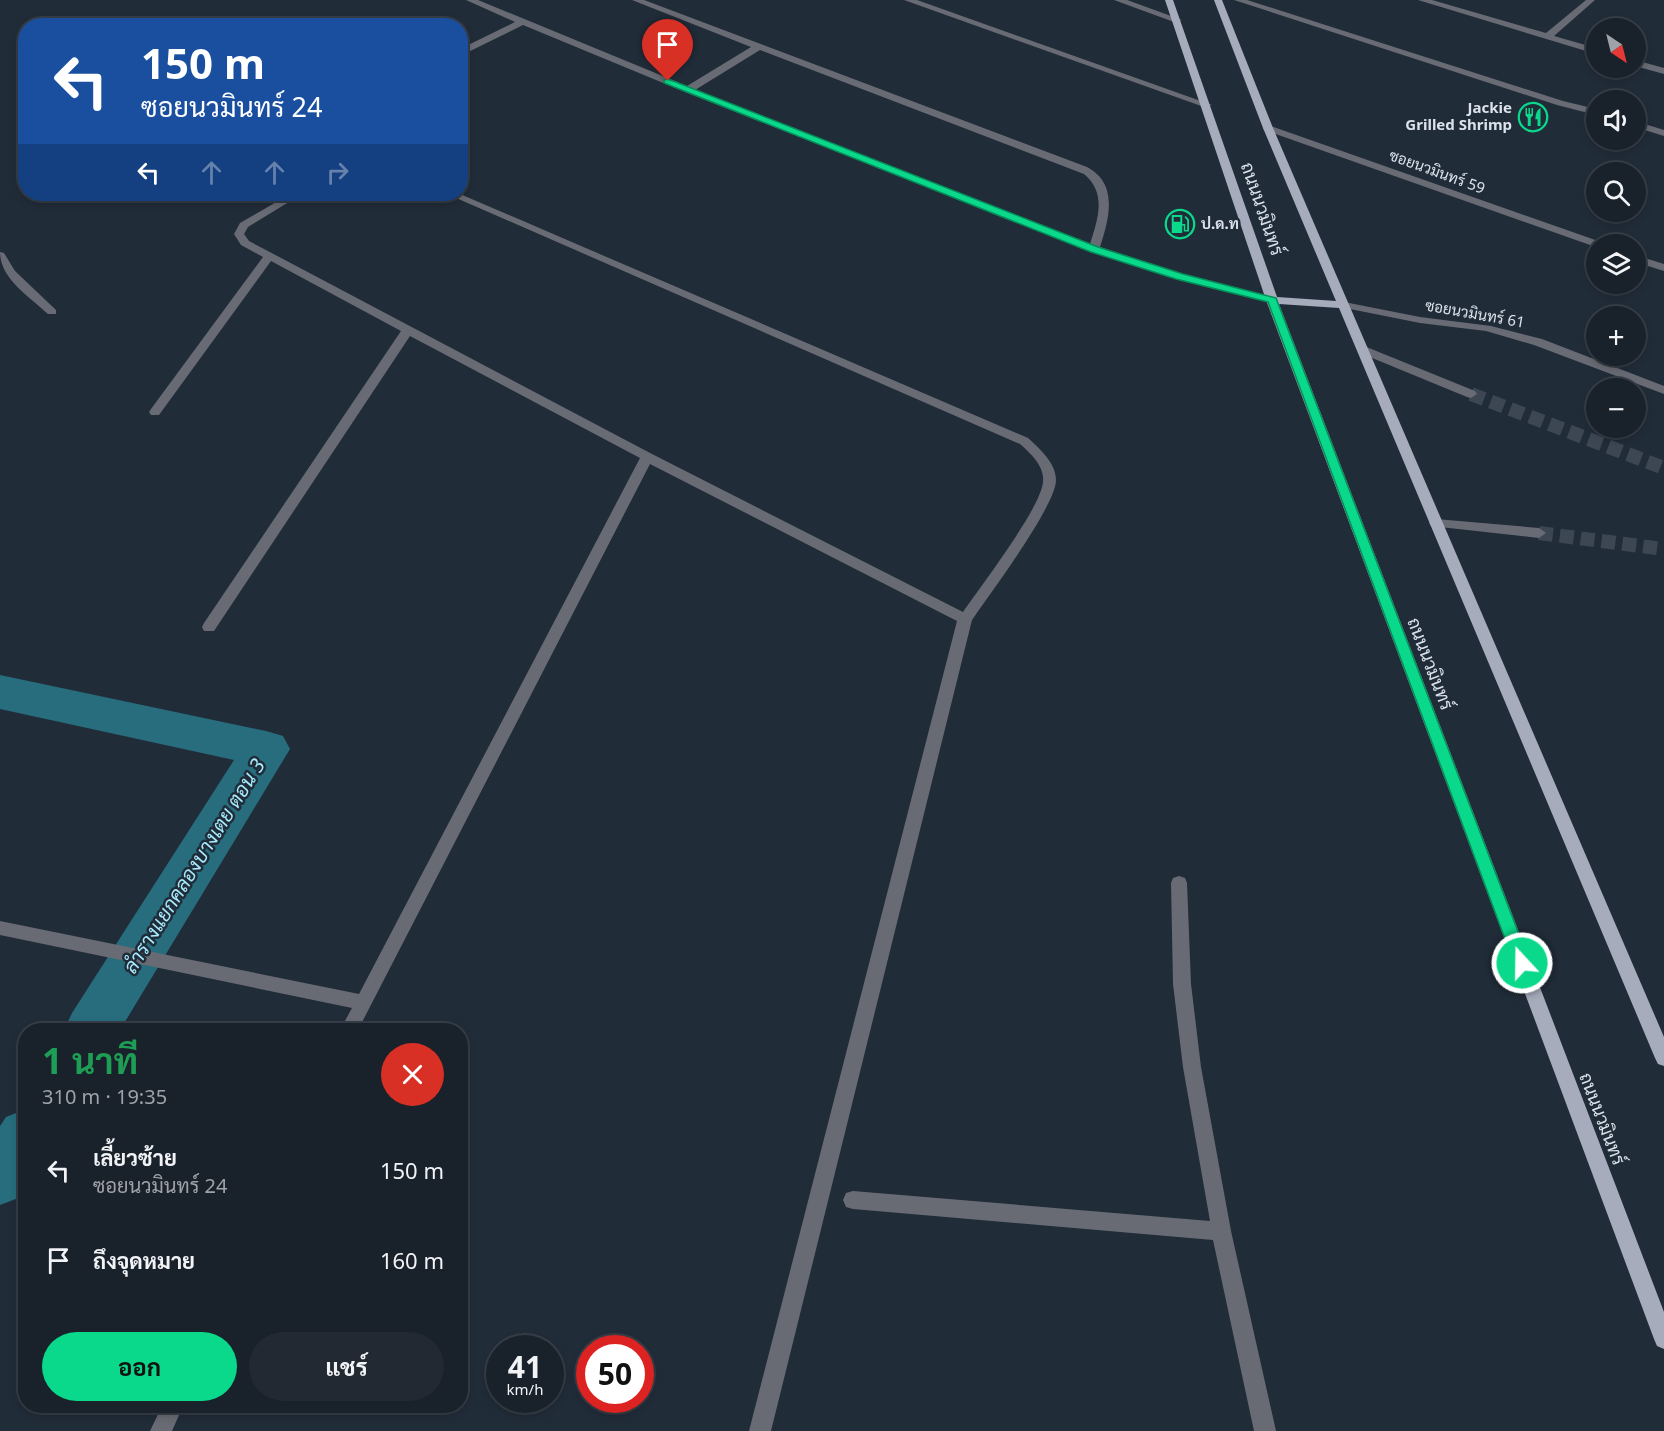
<!DOCTYPE html>
<html lang="th">
<meta charset="utf-8">
<style>
:root{--surface:#19212b;--page:#222933;--text:#f1f3f6;--muted:#9fa3a9;--line:#373e47;--accent:#0ad98b}
body{margin:0;font-family:"Noto Sans",Sarabun,sans-serif;background:var(--page);color:var(--text);height:100vh;display:flex;flex-direction:column;font-size:22px;white-space:nowrap}
*{box-sizing:border-box;margin:0}
p{font-size:20px;color:var(--muted)}
.icon{flex:none;width:33px;height:33px;fill:none;stroke:currentColor;stroke-width:2;stroke-linecap:round;stroke-linejoin:round}
.map{position:relative;flex:1;overflow:hidden}
.drawer{position:absolute;left:18px;top:1023px;width:450px;height:390px;display:flex;flex-direction:column;background:var(--surface);border-radius:24px;box-shadow:0 3px 9px #0003,0 0 0 2px var(--line)}
.drawer>*{flex:none}
.top-card{position:absolute;left:18px;top:18px;width:450px;height:183px;border-radius:24px;box-shadow:0 3px 9px #0003,0 0 0 2px var(--line);background:#1a4fa0;color:#fff;overflow:hidden}
.needle{width:39px;rotate:145deg}
.buttons{position:absolute;left:1586px;top:18px;display:grid;gap:12px}
.buttons a{display:grid;place-items:center;width:60px;height:60px;border-radius:50%;background:var(--surface);box-shadow:0 3px 9px #0003,0 0 0 2px var(--line);font-size:30px}
.speed{position:absolute;left:486px;top:1335px;display:flex;gap:12px;font-size:30px;font-weight:700;text-align:center}
.speed>*{display:grid;place-content:center;width:78px;height:78px;border-radius:50%;background:var(--surface);box-shadow:0 3px 9px #0003,0 0 0 2px var(--line);line-height:1}
.speed small{font-size:15px;font-weight:400}
.speed .limit{border:9px solid #d22;background:#fff;color:#111}
.pin{position:absolute;display:grid;place-items:center;width:51px;height:51px;color:#fff;margin:-62px -26px;border-radius:50% 50% 50% 0;rotate:-45deg;box-shadow:0 0 6px #0007}
.pin .icon{rotate:45deg}
.me{position:absolute;width:66px;margin:-33px;rotate:339deg;stroke-linejoin:round;filter:drop-shadow(0 0 4px #0008)}
.turn{display:flex;align-items:center;gap:21px;height:126px;padding:0 24px;font-size:27px}
.turn .icon{width:78px;height:78px;stroke-width:2.5}
.turn b{display:block;font-size:42px;line-height:51px}
.lanes{display:flex;align-items:center;height:57px;padding:0 24px;background:#0003;justify-content:center;gap:30px;direction:ltr}
.lanes .off{opacity:.35}
.round{display:grid;place-items:center;flex:none;width:63px;height:63px;border-radius:32px;background:var(--page)}
.headline{display:flex;align-items:center;justify-content:space-between;height:102px;padding:0 24px}
h1{font-size:36px;font-weight:700;line-height:45px;color:#1e9e55}
.action{display:flex;gap:12px;margin-top:auto;padding:12px 24px}
.action a{flex:1;height:69px;border-radius:36px;background:var(--accent);color:#111;font-size:24px;font-weight:700;line-height:69px;text-align:center}
.action a+a{background:var(--page);color:var(--text)}
ul{padding:0;list-style:none}
li{display:flex;align-items:center;gap:18px;height:90px;padding:0 24px}
li div{flex:1}
li b{display:block;font-size:22px}
li em{font-style:normal}
.map>svg:first-child{display:block}
</style>
<div class="map">
<svg width="1664" height="1431" viewBox="0 0 1664 1431">
<rect width="100%" height="100%" fill="#212c39"/>
<g fill="none" stroke-linecap="round" stroke-linejoin="round">
<!-- canal -->
<g fill="#276d7d" fill-rule="evenodd">
<path d="M0,675L266,731L283,736L290,749L120,1030H64L72,1013L234,760L0,709Z"/>
<path d="M26,1109V1189L21,1197L0,1205V1126L6,1117Z"/>
</g>
<!-- minor-tunnel -->
<g stroke="#3d4754" stroke-width="14" stroke-dasharray="14 7" stroke-linecap="butt">
<path d="M1471,394L1664,468"/>
<path d="M1539,533L1664,549"/>
</g>
<!-- minor -->
<g fill="#696b74" fill-rule="evenodd">
<path d="M466,0H478L687,86L751,47L632,0H644L1087,167C1119,184 1109,219 1100,247L1183,274L1276,298L1278,300L1272,303L1175,278L1090,251L685,92L523,25L460,56V49L515,22ZM760,50L1084,174C1107,193 1098,219 1090,244L695,90Z"/>
<path d="M904,0H917L1212,105L1204,107Z"/>
<path d="M1114,0H1127L1182,20L1174,22Z"/>
<path d="M1234,0H1247L1563,101L1596,109V115L1557,105Z"/>
<path d="M1418,0H1432L1546,33L1586,0H1595L1554,36L1596,48V54Z"/>
<path d="M1635,60L1664,68V74L1635,66Z"/>
<path d="M1635,121L1664,130V136L1635,127Z"/>
<path d="M1268,125L1601,242L1602,244L1593,246L1264,130L1263,128Z"/>
<path d="M290,194H302L248,227L244,234L249,241L652,454L963,612C980,587 1041,508 1043,482C1045,466 1030,453 1020,444L447,194H460L1028,438C1040,449 1056,463 1056,480C1056,506 989,595 972,620L771,1431H749L957,621L650,464L358,1030H340L352,1008L0,935V921L359,994L640,458L410,336L214,631H204L202,627L204,623L401,331L271,261L159,415H151L149,412L151,409L263,257L241,245L234,234L240,223Z"/>
<path d="M0,252L4,253L15,271L56,310V314H48C30,297 0,279 0,252Z"/>
<path d="M1635,255L1664,264V271L1635,262Z"/>
<path d="M1344,302L1420,317L1491,326L1542,339L1664,386V394L1534,345L1486,331L1420,323L1340,307L1338,305Z"/>
<path d="M1364,346L1475,391L1477,394L1471,398L1467,397L1360,353V347Z"/>
<path d="M1436,519L1539,528L1546,533L1539,538L1431,526L1429,523Z"/>
<path d="M1179,876L1185,878L1187,883L1191,984L1201,1067L1231,1231L1276,1431H1254L1213,1240L853,1209L846,1207L843,1200L846,1193L853,1191L1210,1221L1183,1067L1173,984L1171,883L1173,878Z"/>
<path d="M162,1406H183L172,1431H150Z"/>
</g>
<!-- major -->
<path fill="#a7acbc" fill-rule="evenodd" d="M1165,0H1173L1277,297L1336,301L1263,128L1214,0H1222L1273,128L1664,1037V1066L1658,1064L1655,1058L1339,308L1279,304L1664,1312V1349L1657,1346L1654,1339L1266,300Z"/>
</g>
<!-- route -->
<path fill="#0ad98b" stroke="#068d5a" stroke-width="1.5" d="M668,79L1098,247L1183,274L1276,298L1530,963L1528,968L1522,970L1517,968L1514,963L1268,302L1176,279L1091,252L664,83V80Z"/>
<!-- icons -->
<defs>
<g id="restaurant-ring" transform="scale(1.5)"><circle r="9.5" fill="#212c39" stroke="#0ad98b" stroke-width="1.5"/><path d="M-5-6h1v4h1v-4h1v4h1v-4h1v5L-1.5 .5V6h-2V.5L-5-1ZM5-6V6H3V1.5H1.5Q1.5-4 5-6Z" fill="#0ad98b"/></g>
<g id="fuel-ring" transform="scale(1.5)"><circle r="9.5" fill="#212c39" stroke="#0ad98b" stroke-width="1.5"/><path d="M-5.5-6h7V0h2V4h1.3V-2.5L3-4.5l.8-.8L6-3V5H2.5V1h-1V6h-7ZM-4.2-4.7v3.2H.2V-4.7Z" fill="#0ad98b"/></g>
</defs>
<g fill-rule="evenodd">
<use href="#restaurant-ring" x="1533" y="117"/>
<use href="#fuel-ring" x="1180" y="224"/>
</g>
<g text-anchor="middle" stroke-width="5" stroke-linejoin="round" paint-order="stroke">
<!-- far-poi labels -->
<g font-size="15" font-weight="bold" fill="#dbe2eb" stroke="#212c39" text-anchor="end">
<text x="1512" y="113">Jackie<tspan x="1512" dy="17">Grilled Shrimp</tspan></text>
<text x="1201" y="229" text-anchor="start">ป.ด.ท</text>
</g>
<!-- far-street labels -->
<g font-size="15" fill="#dbe2eb" stroke="#212c39">
<text transform="translate(1437 172) rotate(20)" y="5">ซอยนวมินทร์ 59</text>
<text transform="translate(1475 314) rotate(10)" y="5">ซอยนวมินทร์ 61</text>
</g>
<!-- street labels -->
<g font-size="18" fill="#dbe2eb" stroke="#212c39">
<text transform="translate(1262 209) rotate(71)" y="6">ถนนนวมินทร์</text>
<text transform="translate(1430 664) rotate(69)" y="6">ถนนนวมินทร์</text>
<text transform="translate(1602 1119) rotate(69)" y="6">ถนนนวมินทร์</text>
</g>
<!-- water labels -->
<g font-size="20" font-style="italic" fill="#a7ebfe" stroke="#212c39">
<text transform="translate(194 866) rotate(-58)" y="7">ลำรางแยกคลองบางเตย ตอน 3</text>
</g>
</g>
</svg>
<div class="buttons">
<a><svg class="needle" viewBox="-14 -14 28 28"><path d="M0-13l5 13h-10z" fill="#e53935"/><path d="M0 13l5-13h-10z" fill="#9fa3a9"/></svg></a>
<a><svg class="icon" aria-label="sound" viewBox="0 0 24 24"><path d="M4 9h4l5-4v14l-5-4H4zM17 9q2 3 0 6"/></svg></a>
<a><svg class="icon" aria-label="search" viewBox="0 0 24 24"><circle cx="10" cy="10" r="6"/><path d="M15 15l6 6"/></svg></a>
<a><svg class="icon" aria-label="layers" viewBox="0 0 24 24"><path d="M12 4l9 5-9 5-9-5zM3 14l9 5 9-5"/></svg></a>
<a>+</a>
<a>−</a>
</div>
<div class="speed"><div>41<small>km/h</small></div><div class="limit">50</div></div>
<div class="pin" style="left:668px;top:81px;background:#d93025"><svg class="icon" aria-label="arrive" viewBox="0 0 24 24"><path d="M6 21V4h12l-3 4 3 4H6"/></svg></div>
<svg class="me" style="left:1522px;top:963px" viewBox="-20 -20 40 40"><circle r="17" fill="#0ad98b" stroke="#fff" stroke-width="3"/><path d="M0-11L8 9 0 5-8 9z" fill="#fff"/></svg>
<div class="top-card">
<div class="turn"><svg class="icon" aria-label="left" viewBox="0 0 24 24"><path d="M17 20v-9H6M10 6l-5 5 5 5"/></svg><div><b>150 m</b>ซอยนวมินทร์ 24</div></div>
<div class="lanes"><svg class="icon" aria-label="left" viewBox="0 0 24 24"><path d="M17 20v-9H6M10 6l-5 5 5 5"/></svg><svg class="icon off" aria-label="ahead" viewBox="0 0 24 24"><path d="M12 20V5M6 11l6-6 6 6"/></svg><svg class="icon off" aria-label="ahead" viewBox="0 0 24 24"><path d="M12 20V5M6 11l6-6 6 6"/></svg><svg class="icon off" aria-label="right" viewBox="0 0 24 24"><path d="M7 20v-9h11M14 6l5 5-5 5"/></svg></div>
</div>
<section class="drawer">
<div class="headline"><div><h1>1 นาที</h1><p>310 m · 19:35</p></div><a class="round" style="background:#d93025;color:#fff"><svg class="icon" aria-label="close" viewBox="0 0 24 24"><path d="M6 6l12 12M18 6L6 18"/></svg></a></div>
<ul>
<li><svg class="icon" aria-label="left" viewBox="0 0 24 24"><path d="M17 20v-9H6M10 6l-5 5 5 5"/></svg><div><b>เลี้ยวซ้าย</b><p>ซอยนวมินทร์ 24</p></div><em>150 m</em></li>
<li><svg class="icon" aria-label="arrive" viewBox="0 0 24 24"><path d="M6 21V4h12l-3 4 3 4H6"/></svg><div><b>ถึงจุดหมาย</b></div><em>160 m</em></li>
</ul>
<div class="action"><a>ออก</a><a>แชร์</a></div>
</section>
</div>
